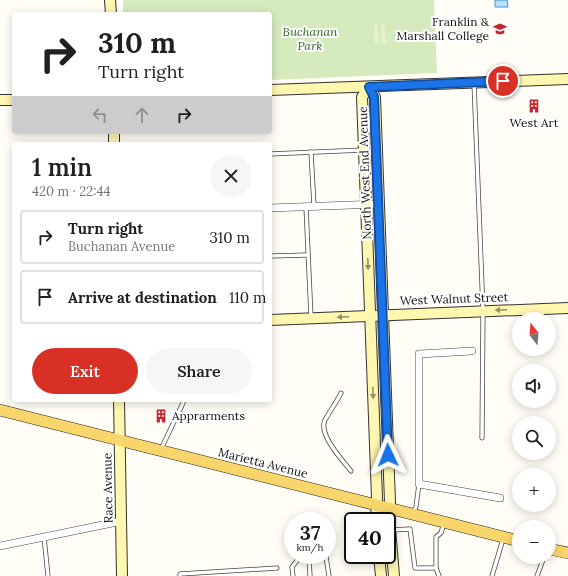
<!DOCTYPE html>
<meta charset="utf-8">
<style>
:root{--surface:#fff;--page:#f6f6f6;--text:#202124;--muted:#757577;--line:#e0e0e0;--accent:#d93025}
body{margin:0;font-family:Lora,serif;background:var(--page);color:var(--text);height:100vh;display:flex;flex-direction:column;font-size:15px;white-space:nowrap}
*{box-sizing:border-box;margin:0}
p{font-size:13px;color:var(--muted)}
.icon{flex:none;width:22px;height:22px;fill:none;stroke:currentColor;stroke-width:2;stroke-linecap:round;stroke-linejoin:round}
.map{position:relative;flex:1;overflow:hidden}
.sheet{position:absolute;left:12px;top:142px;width:260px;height:260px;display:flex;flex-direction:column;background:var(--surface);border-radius:4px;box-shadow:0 2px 10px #0003}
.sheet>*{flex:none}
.banner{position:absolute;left:12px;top:12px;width:260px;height:122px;border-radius:4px;box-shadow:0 2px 10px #0003;background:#fff;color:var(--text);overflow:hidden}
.needle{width:26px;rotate:343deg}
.fabs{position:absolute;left:512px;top:312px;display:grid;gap:8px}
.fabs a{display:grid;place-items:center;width:44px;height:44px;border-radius:50%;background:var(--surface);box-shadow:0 2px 10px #0003;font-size:20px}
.speed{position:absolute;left:284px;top:512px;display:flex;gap:8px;font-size:20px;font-weight:700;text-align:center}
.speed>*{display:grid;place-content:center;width:52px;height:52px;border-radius:50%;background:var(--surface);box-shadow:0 2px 10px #0003;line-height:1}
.speed small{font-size:10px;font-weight:400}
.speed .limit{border:2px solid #111;border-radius:6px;background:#fff;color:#111}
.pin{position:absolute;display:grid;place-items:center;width:34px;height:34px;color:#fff;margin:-17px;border:2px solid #fff;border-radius:50%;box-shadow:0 1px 4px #0007}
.me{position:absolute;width:44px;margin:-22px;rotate:358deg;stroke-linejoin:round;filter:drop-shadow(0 0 3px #0008)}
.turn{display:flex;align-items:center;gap:14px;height:84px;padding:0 20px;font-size:18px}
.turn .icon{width:52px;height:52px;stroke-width:2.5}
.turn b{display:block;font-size:28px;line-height:34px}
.lanes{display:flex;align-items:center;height:38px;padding:0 20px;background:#0003;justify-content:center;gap:20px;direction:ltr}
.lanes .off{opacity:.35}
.round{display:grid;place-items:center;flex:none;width:42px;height:42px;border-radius:21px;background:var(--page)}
.headline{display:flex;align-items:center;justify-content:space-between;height:68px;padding:0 20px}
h1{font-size:24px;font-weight:600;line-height:30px}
.action{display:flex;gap:8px;margin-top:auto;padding:8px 20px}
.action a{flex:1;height:46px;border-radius:24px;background:var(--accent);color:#fff;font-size:16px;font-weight:600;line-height:46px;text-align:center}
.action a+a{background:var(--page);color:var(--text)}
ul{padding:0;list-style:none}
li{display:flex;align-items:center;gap:12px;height:54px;margin:0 8px 6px;padding:0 12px;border:2px solid var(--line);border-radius:4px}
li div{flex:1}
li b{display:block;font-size:15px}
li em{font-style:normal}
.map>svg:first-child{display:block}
</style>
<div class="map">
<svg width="568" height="576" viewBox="0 0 568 576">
<rect width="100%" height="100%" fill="#fffdf5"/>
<!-- green -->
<path fill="#d5ebbd" d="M123,0H434L437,73L270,80V14H123Z"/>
<!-- pitch -->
<g fill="#e6f2cf">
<path d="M384,23L386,43L382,44L381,24Z"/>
<path d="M374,24H377L379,44H375Z"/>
</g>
<!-- water -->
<path fill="#b9e0f7" stroke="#3f96cf" d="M495,0H507L508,7H495Z"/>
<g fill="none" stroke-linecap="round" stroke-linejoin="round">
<!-- lane casing -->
<g stroke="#444" stroke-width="5">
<g id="lane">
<path d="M474,83L483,311L482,438"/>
<path d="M311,152L314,206"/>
<path d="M270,154L363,150"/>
<path d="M306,207L311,317"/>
<path d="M270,256L308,255"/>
<path d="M341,393C336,403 330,411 325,420C318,434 342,460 351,471"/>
<path d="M161,449L183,403V400"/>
<path d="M413,513L416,507L419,484"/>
<path d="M391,530L410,529L415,568H436V537L441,533L444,523"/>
<path d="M44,537L48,576"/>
<path d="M309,558L310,576"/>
<path d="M436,568L439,576"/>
<path d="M180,576V574L277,568"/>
<path d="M293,576L292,567L299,558L326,557L329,576"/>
<path d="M492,576L503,539"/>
<path d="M537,576L544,557"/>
</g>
</g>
<!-- street casing -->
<g stroke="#444" stroke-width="8">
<g id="street">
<path d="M270,208L379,204"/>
<path d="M472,351L419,354V484L500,498"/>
<path d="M0,546L122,521"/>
</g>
</g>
<!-- secondary casing -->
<g stroke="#333" stroke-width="12">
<g id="secondary">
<path d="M110,0L111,14"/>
<path d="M369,87L375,97L390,502L389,516L394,576"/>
<path d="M369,87L362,97L377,498L376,521"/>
<path d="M270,90L568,79"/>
<path d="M0,100H14"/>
<path d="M114,132V144"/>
<path d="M270,320L568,308"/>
<path d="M119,400L122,576"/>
<path d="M379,555L381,576"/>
</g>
</g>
<!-- primary casing -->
<g stroke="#222" stroke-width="12">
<g id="primary">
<path d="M0,410L519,541"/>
<path d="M549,549L568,553"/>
</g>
</g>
<!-- lane -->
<use href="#lane" stroke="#fff" stroke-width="3.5"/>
<!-- street -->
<use href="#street" stroke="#fff" stroke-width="7"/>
<!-- secondary -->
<use href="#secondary" stroke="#fff6b0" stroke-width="10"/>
<!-- primary -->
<use href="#primary" stroke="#f9d66b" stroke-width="11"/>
</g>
<!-- one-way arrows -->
<defs><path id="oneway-solid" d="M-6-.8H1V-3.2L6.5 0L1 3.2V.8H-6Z"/></defs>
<g fill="#948f68">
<use href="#oneway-solid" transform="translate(368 264) rotate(88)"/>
<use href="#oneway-solid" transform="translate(501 310) rotate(178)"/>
<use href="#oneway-solid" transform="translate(343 317) rotate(178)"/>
<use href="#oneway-solid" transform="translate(373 393) rotate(88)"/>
</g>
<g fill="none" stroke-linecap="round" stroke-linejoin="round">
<!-- route casing -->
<g stroke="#114b97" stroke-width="10">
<path id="route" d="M388,455L374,97L369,87L503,81"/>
</g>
<!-- route -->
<use href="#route" stroke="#1a73e8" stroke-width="7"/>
</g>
<!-- icons -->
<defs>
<g id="university-bare" transform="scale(1.08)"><path d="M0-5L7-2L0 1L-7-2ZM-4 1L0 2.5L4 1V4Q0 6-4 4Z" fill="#c4262e" stroke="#fff" stroke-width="2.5" paint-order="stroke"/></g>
<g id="building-bare" transform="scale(1.08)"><path d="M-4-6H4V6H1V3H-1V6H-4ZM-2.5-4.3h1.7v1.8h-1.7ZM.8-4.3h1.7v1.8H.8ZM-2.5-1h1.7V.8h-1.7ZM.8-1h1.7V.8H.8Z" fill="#c4262e" stroke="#fff" stroke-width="2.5" paint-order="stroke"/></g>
</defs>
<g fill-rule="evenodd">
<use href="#university-bare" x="500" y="29"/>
<use href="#building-bare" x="534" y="106"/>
<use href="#building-bare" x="161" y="416"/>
</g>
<g text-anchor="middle" stroke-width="4" stroke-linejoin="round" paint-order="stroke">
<!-- poi labels -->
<g font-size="12" fill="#111" stroke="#fff" text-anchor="end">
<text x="489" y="26">Franklin &amp;<tspan x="489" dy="14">Marshall College</tspan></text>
<text x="534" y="127" text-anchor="middle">West Art</text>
<text x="172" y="420" text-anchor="start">Apprarments</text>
</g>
<!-- park labels -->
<g font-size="12" font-style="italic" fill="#2f6b1f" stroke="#fff">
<text x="310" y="36">Buchanan<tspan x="310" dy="14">Park</tspan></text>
</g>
<!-- street labels -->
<g font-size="12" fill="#111" stroke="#fff">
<text transform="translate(365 173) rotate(-92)" y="4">North West End Avenue</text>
<text transform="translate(454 299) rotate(-2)" y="4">West Walnut Street</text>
<text transform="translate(263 463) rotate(14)" y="4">Marietta Avenue</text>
<text transform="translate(108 488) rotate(-91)" y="4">Race Avenue</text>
</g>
</g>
</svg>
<div class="fabs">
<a><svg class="needle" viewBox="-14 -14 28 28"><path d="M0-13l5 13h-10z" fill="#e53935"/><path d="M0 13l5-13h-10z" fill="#757577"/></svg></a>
<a><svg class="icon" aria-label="sound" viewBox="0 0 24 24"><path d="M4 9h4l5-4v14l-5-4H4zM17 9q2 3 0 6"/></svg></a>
<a><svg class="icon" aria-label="search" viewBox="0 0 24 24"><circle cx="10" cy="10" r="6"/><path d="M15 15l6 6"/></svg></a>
<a>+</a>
<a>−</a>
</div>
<div class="speed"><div>37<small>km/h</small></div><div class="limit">40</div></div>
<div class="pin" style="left:503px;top:81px;background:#d93025"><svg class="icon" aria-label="arrive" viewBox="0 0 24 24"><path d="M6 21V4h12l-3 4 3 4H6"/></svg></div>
<svg class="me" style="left:388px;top:455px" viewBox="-20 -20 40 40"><path d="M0-17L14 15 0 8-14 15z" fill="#1a73e8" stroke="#fff" stroke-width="4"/></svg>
<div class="banner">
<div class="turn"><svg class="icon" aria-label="right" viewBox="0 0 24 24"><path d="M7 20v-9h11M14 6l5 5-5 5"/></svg><div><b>310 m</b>Turn right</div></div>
<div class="lanes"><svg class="icon off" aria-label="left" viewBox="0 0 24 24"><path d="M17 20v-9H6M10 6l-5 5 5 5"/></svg><svg class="icon off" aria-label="ahead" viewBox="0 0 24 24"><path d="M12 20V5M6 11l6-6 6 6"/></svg><svg class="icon" aria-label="right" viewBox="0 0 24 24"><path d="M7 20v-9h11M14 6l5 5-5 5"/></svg></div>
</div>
<section class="sheet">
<div class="headline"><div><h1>1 min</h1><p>420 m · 22:44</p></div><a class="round"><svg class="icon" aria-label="close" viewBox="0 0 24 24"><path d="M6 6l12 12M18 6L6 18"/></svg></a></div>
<ul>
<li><svg class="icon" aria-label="right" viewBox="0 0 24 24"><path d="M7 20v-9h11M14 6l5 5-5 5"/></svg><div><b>Turn right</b><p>Buchanan Avenue</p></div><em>310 m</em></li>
<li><svg class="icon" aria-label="arrive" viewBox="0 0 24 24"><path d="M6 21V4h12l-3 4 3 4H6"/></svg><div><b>Arrive at destination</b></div><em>110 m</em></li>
</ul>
<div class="action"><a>Exit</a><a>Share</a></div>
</section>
</div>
